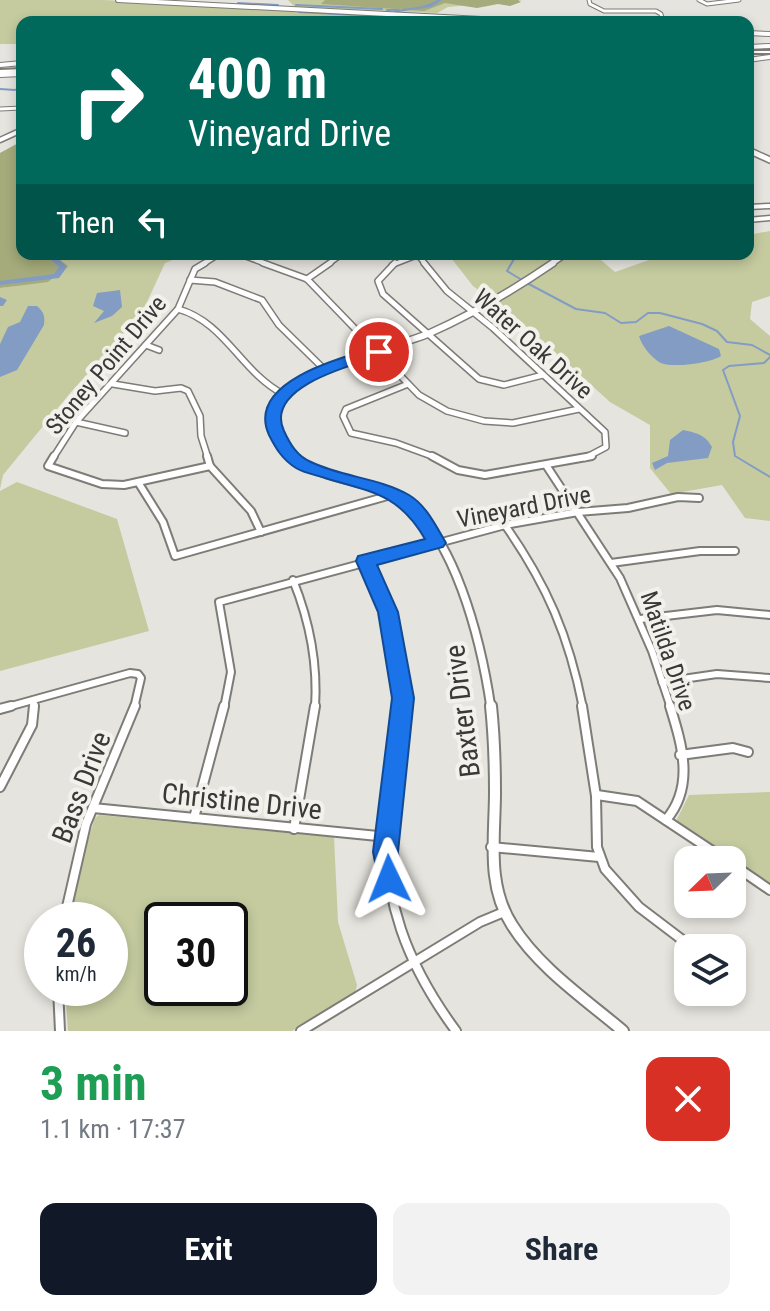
<!DOCTYPE html>
<meta charset="utf-8">
<style>
:root{--surface:#fff;--page:#f2f2f3;--text:#1f2937;--muted:#747a83;--accent:#111827}
body{margin:0;font-family:"Roboto Condensed",sans-serif;background:var(--page);color:var(--text);height:100vh;display:flex;flex-direction:column;font-size:30px;white-space:nowrap}
*{box-sizing:border-box;margin:0}
p{font-size:26px;color:var(--muted)}
.icon{flex:none;width:44px;height:44px;fill:none;stroke:currentColor;stroke-width:2;stroke-linecap:round;stroke-linejoin:round}
.map{position:relative;height:1031px;overflow:hidden}
.sheet{display:flex;flex-direction:column;background:var(--surface);flex:1}
.sheet>*{flex:none}
.top-card{position:absolute;left:16px;top:16px;width:738px;height:244px;border-radius:16px;box-shadow:0 4px 12px #0003;background:#00695c;color:#fff;overflow:hidden}
.needle{width:52px;rotate:247deg}
.controls{position:absolute;left:674px;top:846px;display:grid;gap:16px}
.controls a{display:grid;place-items:center;width:72px;height:72px;border-radius:16px;background:var(--surface);box-shadow:0 4px 12px #0003;font-size:40px}
.speed{position:absolute;left:24px;top:902px;display:flex;gap:16px;font-size:40px;font-weight:700;text-align:center}
.speed>*{display:grid;place-content:center;width:104px;height:104px;border-radius:50%;background:var(--surface);box-shadow:0 4px 12px #0003;line-height:1}
.speed small{font-size:20px;font-weight:400}
.speed .limit{border:4px solid #111;border-radius:12px;background:#fff;color:#111}
.pin{position:absolute;display:grid;place-items:center;width:68px;height:68px;color:#fff;margin:-34px;border:4px solid #fff;border-radius:50%;box-shadow:0 2px 8px #0007}
.me{position:absolute;width:88px;margin:-44px;rotate:358deg;stroke-linejoin:round;filter:drop-shadow(0 0 6px #0008)}
.turn{display:flex;align-items:center;gap:28px;height:168px;padding:0 40px;font-size:36px}
.turn .icon{width:104px;height:104px;stroke-width:2.5}
.turn b{display:block;font-size:56px;line-height:68px}
.then{display:flex;align-items:center;height:76px;padding:0 40px;background:#0003;gap:16px;font-size:30px}
.round{display:grid;place-items:center;flex:none;width:84px;height:84px;border-radius:16px;background:var(--page)}
.overview{display:flex;align-items:center;justify-content:space-between;height:136px;padding:0 40px}
h1{font-size:48px;font-weight:700;line-height:60px;color:#1e9e55}
.action{display:flex;gap:16px;margin-top:auto;padding:16px 40px}
.action a{flex:1;height:92px;border-radius:16px;background:var(--accent);color:#fff;font-size:32px;font-weight:700;line-height:92px;text-align:center}
.action a+a{background:var(--page);color:var(--text)}
.map>svg:first-child{display:block}
</style>
<div class="map">
<svg width="770" height="1031" viewBox="0 0 770 1031">
<rect width="100%" height="100%" fill="#e5e4de"/>
<!-- green -->
<g fill="#c5cb9f" fill-rule="evenodd">
<path d="M0,0H103L391,15L399,22H22V44H0Z"/>
<path d="M288,0H524L448,7L437,13L295,7Z"/>
<path d="M770,231V296L752,302L750,319L770,336V521L745,518L722,485L671,494L650,468V425L610,402L517,318L473,286L448,254H583L601,260L615,272L666,254H748V235Z"/>
<path d="M52,254H187L165,263L141,315L71,392L3,475L0,489V288L14,286Z"/>
<path d="M17,482L117,519L149,631L0,671V491Z"/>
<path d="M770,792V885L676,821L689,795Z"/>
<path d="M99,815L334,837L338,922L357,985L355,993L292,1031H68L65,988H110V920H70L83,856L95,818ZM162,920H230V988H162Z"/>
</g>
<!-- forest -->
<g fill="#a5ab7b">
<path d="M325,0H518L521,2L510,6L498,4L477,8L445,3L424,11L321,4Z"/>
<path d="M22,141V254H52L68,266L48,282L0,288V153Z"/>
</g>
<!-- water -->
<g fill="#839cc4">
<path d="M120,290L122,307L112,316L94,323L104,311L93,306L97,293Z"/>
<path d="M28,306H37C44,312 45,316 44,325L17,370L0,377V344L8,327L20,322Z"/>
<path d="M669,326L719,349L721,356C711,363 670,369 659,362C650,356 642,346 639,336Z"/>
<path d="M683,430C696,433 705,434 712,447L708,458L667,463L655,470L652,463L668,456L670,440Z"/>
</g>
<g fill="none" stroke-linecap="round" stroke-linejoin="round">
<!-- stream -->
<g stroke="#839cc4" stroke-width="2">
<path d="M238,3L278,5"/>
<path d="M296,5L382,9"/>
<path d="M387,10H399"/>
<path d="M299,12L378,16"/>
<path d="M0,89L15,90L22,86"/>
<path d="M517,254L507,271L522,280"/>
<path d="M527,283L576,309L605,313L621,323L636,322L648,313H660L702,324L717,331L727,342L752,345L770,355"/>
<path d="M770,357L764,363L729,366L723,370L740,416L733,442L735,456L770,477"/>
</g>
<!-- river -->
<g fill="#839cc4" fill-rule="evenodd">
<path d="M437,0H442L431,7L398,12L407,22H402L393,12C407,6 424,9 437,0Z"/>
<path d="M45,254H53L67,267L59,278L0,285V281L54,274L59,267Z"/>
<path d="M0,297L7,300L3,306H0Z"/>
</g>
<!-- minor-far4 casing -->
<g stroke="#7d7c77" stroke-width="5">
<g id="minor-far4">
<path d="M589,0L590,4L604,11H656L661,14L663,22"/>
<path d="M699,0L707,4L739,0"/>
<path d="M0,109L22,108"/>
</g>
</g>
<!-- minor-far3 casing -->
<g stroke="#7d7c77" stroke-width="7">
<g id="minor-far3">
<path d="M0,140L22,130"/>
<path d="M748,220L770,218"/>
<path d="M239,254L269,265"/>
<path d="M417,254L426,265"/>
<path d="M202,265L219,254"/>
<path d="M327,265L338,257L335,254"/>
<path d="M392,265L418,255"/>
</g>
</g>
<!-- minor-far2 casing -->
<g stroke="#7d7c77" stroke-width="8">
<g id="minor-far2">
<path d="M263,263L307,279L419,395L447,411L484,421L513,423L579,409"/>
<path d="M395,263L378,281L383,294L479,379L504,385L543,375"/>
<path d="M424,263L447,291L493,328L605,432L606,447L585,458"/>
<path d="M307,279L330,263"/>
<path d="M190,280L215,282L262,300L279,325L325,370"/>
<path d="M178,309C225,322 241,372 283,394"/>
<path d="M146,345L159,350"/>
<path d="M113,384L155,391L181,388L188,391L200,416L201,436L208,458"/>
<path d="M408,384L346,409L343,416L351,433L396,443L437,458"/>
<path d="M76,422L125,433"/>
<path d="M53,458L76,422L178,309L195,269L205,263"/>
</g>
</g>
<!-- minor-far1 casing -->
<g stroke="#7d7c77" stroke-width="10">
<g id="minor-far1">
<path d="M54,456L48,466L102,484L124,485L210,466"/>
<path d="M207,456L210,466L251,511L261,532"/>
<path d="M432,456L458,470L485,475L592,456"/>
<path d="M546,465L620,578L652,651L671,708"/>
<path d="M138,482L163,522L175,556L391,495"/>
<path d="M505,525C547,585 569,636 583,708"/>
<path d="M365,561C388,605 405,658 402,708"/>
<path d="M611,563L700,551H735"/>
<path d="M293,580C310,622 318,663 315,708"/>
<path d="M640,619L717,610L770,615"/>
<path d="M662,682L717,674L770,678"/>
<path d="M4,708L130,673L138,674L141,678L134,708"/>
<path d="M33,708L34,700"/>
<path d="M224,708L231,672L219,602L505,525L578,512L628,508L678,497L699,498"/>
</g>
</g>
<!-- minor casing -->
<g stroke="#7d7c77" stroke-width="12">
<g id="minor">
<path d="M402,706C399,743 391,779 388,815C380,897 408,966 456,1031"/>
<path d="M582,706L596,796L597,847L605,869L639,907L693,948"/>
<path d="M0,709L11,706"/>
<path d="M680,755L733,748L748,752"/>
<path d="M0,787L32,725L34,706"/>
<path d="M597,795L637,801L726,860"/>
<path d="M93,808L388,837"/>
<path d="M194,818L224,706"/>
<path d="M666,820C695,786 682,745 670,706"/>
<path d="M294,829L315,706"/>
<path d="M491,847L599,857"/>
<path d="M732,864L770,890"/>
<path d="M64,920L86,824L135,706"/>
<path d="M58,988L60,1031"/>
<path d="M301,1031L480,922L504,912"/>
</g>
</g>
<!-- tertiary-far3 casing -->
<g stroke="#7d7c77" stroke-width="7">
<g id="tertiary-far3">
<path d="M748,207L770,206"/>
<path d="M550,265L566,254"/>
</g>
</g>
<!-- tertiary-far2 casing -->
<g stroke="#7d7c77" stroke-width="9">
<path id="tertiary-far2" d="M293,458C278,446 271,436 274,417C283,365 389,351 430,333C473,314 515,289 553,263"/>
</g>
<!-- tertiary-far1 casing -->
<g stroke="#7d7c77" stroke-width="11">
<path id="tertiary-far1" d="M291,456C320,479 361,479 394,495C455,525 482,647 491,708"/>
</g>
<!-- tertiary casing -->
<g stroke="#7d7c77" stroke-width="14">
<path id="tertiary" d="M491,706C494,735 495,763 495,792C495,837 486,885 512,925C538,967 585,999 623,1031"/>
</g>
<!-- secondary-far1 casing -->
<g stroke="#7d7c77" stroke-width="6">
<g id="secondary-far1">
<path d="M118,0L540,22"/>
<path d="M535,20L568,22"/>
<path d="M748,33L770,34"/>
<path d="M748,47L770,46"/>
<path d="M748,60L770,57"/>
<path d="M0,65L22,63"/>
<path d="M0,75L22,74"/>
</g>
</g>
<!-- secondary casing -->
<g stroke="#7d7c77" stroke-width="8">
<path id="secondary" d="M748,150L770,160"/>
</g>
<!-- motorway casing -->
<g stroke="#7d7c77" stroke-width="4">
<g id="motorway">
<rect x="748" y="51" width="22" height="2"/>
<path d="M22,62V66L17,64L18,63Z"/>
<path d="M22,69V73L0,74V70Z"/>
</g>
</g>
<!-- minor-far4 -->
<use href="#minor-far4" stroke="#fff" stroke-width="3"/>
<!-- minor-far3 -->
<use href="#minor-far3" stroke="#fff" stroke-width="4"/>
<!-- minor-far2 -->
<use href="#minor-far2" stroke="#fff" stroke-width="5"/>
<!-- minor-far1 -->
<use href="#minor-far1" stroke="#fff" stroke-width="6"/>
<!-- minor -->
<use href="#minor" stroke="#fff" stroke-width="8"/>
<!-- tertiary-far3 -->
<use href="#tertiary-far3" stroke="#fff" stroke-width="4"/>
<!-- tertiary-far2 -->
<use href="#tertiary-far2" stroke="#fff" stroke-width="6"/>
<!-- tertiary-far1 -->
<use href="#tertiary-far1" stroke="#fff" stroke-width="7"/>
<!-- tertiary -->
<use href="#tertiary" stroke="#fff" stroke-width="10"/>
<!-- secondary-far1 -->
<use href="#secondary-far1" stroke="#fff" stroke-width="4"/>
<!-- secondary -->
<use href="#secondary" stroke="#fff" stroke-width="5"/>
<!-- motorway -->
<use href="#motorway" fill="#fff" fill-rule="evenodd"/>
</g>
<!-- route -->
<path fill="#1a73e8" stroke="#114b97" stroke-width="2" d="M379,347L384,348V355C356,364 263,386 284,431C290,444 297,456 311,462C342,477 379,478 409,495C426,505 436,526 446,543L443,547L377,565L398,612L414,698L398,852L401,879L398,887L389,891L380,887L373,852L392,698L378,612L356,561L358,556L425,539C399,494 372,492 325,478C316,475 304,473 296,468C283,460 276,449 269,435C245,382 342,357 379,347Z"/>
<g text-anchor="middle" stroke-width="8" stroke-linejoin="round" paint-order="stroke">
<!-- street labels -->
<g font-size="24" fill="#393937" stroke="#f2f1eb">
<text transform="translate(533 344) rotate(42)" y="8">Water Oak Drive</text>
<text transform="translate(106 365) rotate(-50)" y="8">Stoney Point Drive</text>
<text transform="translate(524 507) rotate(-11)" y="8">Vineyard Drive</text>
<text transform="translate(668 651) rotate(71)" y="8">Matilda Drive</text>
</g>
<!-- near-street labels -->
<g font-size="28" fill="#393937" stroke="#f2f1eb">
<text transform="translate(462 711) rotate(-97)" y="10">Baxter Drive</text>
<text transform="translate(81 787) rotate(-69)" y="10">Bass Drive</text>
<text transform="translate(242 801) rotate(6)" y="10">Christine Drive</text>
</g>
</g>
</svg>
<div class="controls">
<a><svg class="needle" viewBox="-14 -14 28 28"><path d="M0-13l5 13h-10z" fill="#e53935"/><path d="M0 13l5-13h-10z" fill="#747a83"/></svg></a>
<a><svg class="icon" aria-label="layers" viewBox="0 0 24 24"><path d="M12 4l9 5-9 5-9-5zM3 14l9 5 9-5"/></svg></a>
</div>
<div class="speed"><div>26<small>km/h</small></div><div class="limit">30</div></div>
<div class="pin" style="left:379px;top:352px;background:#d93025"><svg class="icon" aria-label="arrive" viewBox="0 0 24 24"><path d="M6 21V4h12l-3 4 3 4H6"/></svg></div>
<svg class="me" style="left:389px;top:879px" viewBox="-20 -20 40 40"><path d="M0-17L14 15 0 8-14 15z" fill="#1a73e8" stroke="#fff" stroke-width="4"/></svg>
<div class="top-card">
<div class="turn"><svg class="icon" aria-label="right" viewBox="0 0 24 24"><path d="M7 20v-9h11M14 6l5 5-5 5"/></svg><div><b>400 m</b>Vineyard Drive</div></div>
<div class="then">Then<svg class="icon" aria-label="left" viewBox="0 0 24 24"><path d="M17 20v-9H6M10 6l-5 5 5 5"/></svg></div>
</div>
</div>
<section class="sheet">
<div class="overview"><div><h1>3 min</h1><p>1.1 km · 17:37</p></div><a class="round" style="background:#d93025;color:#fff"><svg class="icon" aria-label="close" viewBox="0 0 24 24"><path d="M6 6l12 12M18 6L6 18"/></svg></a></div>
<div class="action"><a>Exit</a><a>Share</a></div>
</section>
